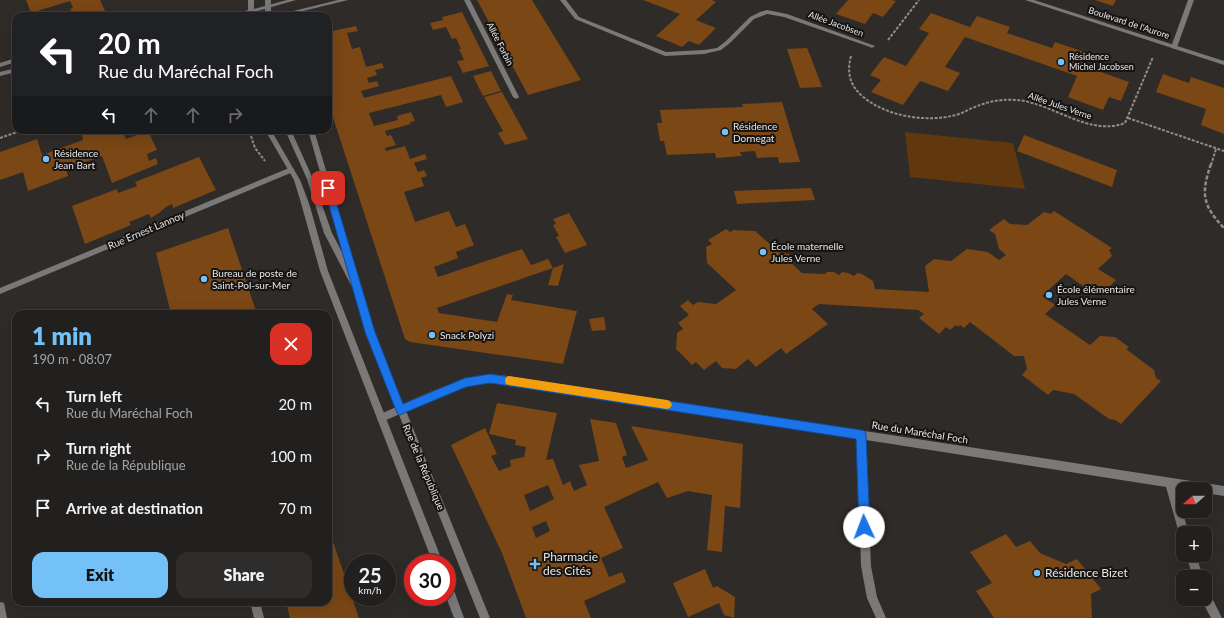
<!DOCTYPE html>
<meta charset="utf-8">
<style>
:root{--surface:#22201e;--page:#2e2d2b;--text:#f1f3f6;--muted:#a2a3a4;--line:#3f3e3c;--accent:#73c1f6}
body{margin:0;font-family:Lato,sans-serif;background:var(--page);color:var(--text);height:100vh;display:flex;flex-direction:column;font-size:15px;white-space:nowrap}
*{box-sizing:border-box;margin:0}
p{font-size:13px;color:var(--muted)}
.icon{flex:none;width:22px;height:22px;fill:none;stroke:currentColor;stroke-width:2;stroke-linecap:round;stroke-linejoin:round}
.map{position:relative;flex:1;overflow:hidden}
.drawer{position:absolute;left:12px;top:310px;width:320px;height:296px;display:flex;flex-direction:column;background:var(--surface);border-radius:12px;box-shadow:0 4px 16px #0002,0 0 0 1px var(--line)}
.drawer>*{flex:none}
.hud{position:absolute;left:12px;top:12px;width:320px;height:122px;border-radius:12px;box-shadow:0 4px 16px #0002,0 0 0 1px var(--line);background:#202124;color:#fff;overflow:hidden}
.needle{width:26px;rotate:250deg}
.buttons{position:absolute;left:1176px;top:482px;display:grid;gap:8px}
.buttons a{display:grid;place-items:center;width:36px;height:36px;border-radius:8px;background:var(--surface);box-shadow:0 4px 16px #0002,0 0 0 1px var(--line);font-size:20px}
.speed{position:absolute;left:344px;top:554px;display:flex;gap:8px;font-size:20px;font-weight:700;text-align:center}
.speed>*{display:grid;place-content:center;width:52px;height:52px;border-radius:50%;background:var(--surface);box-shadow:0 4px 16px #0002,0 0 0 1px var(--line);line-height:1}
.speed small{font-size:10px;font-weight:400}
.speed .limit{border:6px solid #d22;background:#fff;color:#111}
.pin{position:absolute;display:grid;place-items:center;width:34px;height:34px;color:#fff;margin:-17px;border-radius:8px;box-shadow:0 2px 6px #0006}
.me{position:absolute;width:44px;margin:-22px;rotate:358deg;stroke-linejoin:round;filter:drop-shadow(0 0 3px #0008)}
.turn{display:flex;align-items:center;gap:14px;height:84px;padding:0 20px;font-size:18px}
.turn .icon{width:52px;height:52px;stroke-width:2.5}
.turn b{display:block;font-size:28px;line-height:34px}
.lanes{display:flex;align-items:center;height:38px;padding:0 20px;background:#0003;justify-content:center;gap:20px;direction:ltr}
.lanes .off{opacity:.35}
.round{display:grid;place-items:center;flex:none;width:42px;height:42px;border-radius:12px;background:var(--page)}
.overview{display:flex;align-items:center;justify-content:space-between;height:68px;padding:0 20px}
h1{font-size:24px;font-weight:800;line-height:30px;color:var(--accent)}
.action{display:flex;gap:8px;margin-top:auto;padding:8px 20px}
.action a{flex:1;height:46px;border-radius:12px;background:var(--accent);color:#111;font-size:16px;font-weight:800;line-height:46px;text-align:center}
.action a+a{background:var(--page);color:var(--text)}
ul{padding:0;list-style:none}
li{display:flex;align-items:center;gap:12px;height:52px;padding:0 20px}
li div{flex:1}
li b{display:block;font-size:15px}
li em{font-style:normal}
.map>svg:first-child{display:block}
</style>
<div class="map">
<svg width="1224" height="618" viewBox="0 0 1224 618">
<rect width="100%" height="100%" fill="#2e2b28"/>
<!-- green -->
<path fill="#61370e" d="M905,132L1013,143L1025,189L910,177Z"/>
<!-- building -->
<g fill="#7a4715" fill-rule="evenodd">
<path d="M26,0H100L106,13L96,16H74L70,9L73,8L70,1L31,13Z"/>
<path d="M477,0H532L581,80L528,95Z"/>
<path d="M643,0H712L716,2L696,20L716,28L699,45L689,41L682,47L656,36L680,14Z"/>
<path d="M848,0H892L896,1L883,17L873,13L865,24L836,14Z"/>
<path d="M1095,0H1116L1113,6Z"/>
<path d="M462,12L489,66L463,73L457,61L464,60L459,49H461L456,38L452,39L446,27L433,30L430,23L443,20L442,17Z"/>
<path d="M931,13L970,27L977,16L1010,27L1007,33L1052,48L1055,42L1090,54L1084,66L1129,82L1121,101L1109,97L1103,110L1068,97L1077,76L965,37L945,67L960,73L948,91L920,81L903,105L871,92L881,80L870,75L884,57L906,66L929,33L919,29Z"/>
<path d="M356,26L358,31L347,33L352,49L360,47L366,67L382,63L384,68L375,70L377,75L367,78L369,83L377,81L379,86L361,91L364,98L451,76L463,102L446,107L441,95L369,113L374,126L398,120L397,116L411,112L415,121L410,122L411,124L385,131L387,136L391,135L396,145L385,148L386,151L405,146L410,159L425,154L427,159L414,163L418,172L424,170L427,176L421,178L424,186L404,192L415,222L449,211L456,227L465,224L474,245L456,252L458,258L434,267L438,277L522,249L531,265L548,259L553,268L437,308L439,313L497,322L507,294L513,295L511,300L577,311L563,364L410,342L405,339L328,102V32Z"/>
<path d="M807,48L810,55L822,87L800,88L787,49Z"/>
<path d="M491,71L501,91L483,96L473,76Z"/>
<path d="M1163,74L1189,83L1191,77L1224,88V134L1201,125L1206,109L1156,92Z"/>
<path d="M502,92L528,139L505,145L498,133L503,131L484,97Z"/>
<path d="M782,102L800,162L779,163L778,157L757,158L755,151L740,152L742,156L716,158L715,153L667,155L664,141H660L657,123H662L660,110L743,107L742,104Z"/>
<path d="M92,130H122L126,139L148,131L157,150L147,154L149,161L156,158L158,164L112,183L102,156L66,169L68,176L28,191L23,172L0,180V152L37,139L42,155L83,140L82,134Z"/>
<path d="M1024,135L1117,170L1112,187L1017,151Z"/>
<path d="M199,157L216,190L173,208L172,204L166,207L159,213L151,218L149,214L129,222L131,225L85,244L72,206L117,189L118,193L137,186L135,182Z"/>
<path d="M811,188L815,200L737,204L734,191Z"/>
<path d="M1054,211L1112,248L1109,250L1112,256L1098,269L1116,280L1106,290L1086,288L1066,274L1042,296L1055,305L1045,314L1090,345L1100,336L1115,337L1129,347L1126,349L1154,370L1156,378L1161,381L1121,424L1115,420L1109,419L1074,394L1053,390L1048,395L1022,375L1027,369L1024,356H1014L970,322L964,328L960,325L958,327L956,325L950,330L946,327L939,334L919,318L924,314L918,310L819,304L812,309L828,324L786,354L781,348L756,367L748,359L736,369L722,368L716,361L704,370L696,362L692,365L676,349L677,333L683,329L678,323L689,315L680,306L688,300L693,305L698,302L716,304L736,290L707,263L706,247L712,244L708,240L726,229L730,232L734,230L755,231L780,253L789,254V261L802,273L825,274L827,272H834L839,275L842,272L848,273L854,276L857,273L862,274L873,281L875,289L929,292L925,266L934,259L951,261L967,249L988,252L999,260L1006,255L999,249L995,234L989,230L1004,219L1010,224L1027,225L1044,212L1051,214Z"/>
<path d="M569,213L587,245L565,253L556,237L559,236L553,225L556,224L553,219Z"/>
<path d="M228,228L257,314H171L156,253Z"/>
<path d="M564,264L558,286L548,285L553,268Z"/>
<path d="M604,317L606,330L592,331L589,319Z"/>
<path d="M497,403L557,413L546,460L553,459L563,485L570,481L574,491L587,485L579,465L599,461L590,419L616,423L627,455L622,457L626,468L648,460L631,426L743,444L740,508L725,506L722,552L707,550L712,495L688,491L667,498L658,482L604,507L623,548L601,558L609,577L622,572L626,582L584,601L591,618H526L502,553L451,445L485,428L497,454L491,456L499,471L511,466L510,460L524,457L526,447L515,445L516,440L489,434ZM548,485L554,499L530,511L524,495ZM546,521L550,531L536,538L532,527Z"/>
<path d="M328,527L359,618H290L286,602H328Z"/>
<path d="M1006,534L1016,547L1030,541L1040,553L1066,564L1077,559L1101,589L1091,594L1092,618H994L976,591L992,583L970,552Z"/>
<path d="M705,569L713,588L717,586L735,597L734,618L724,615L719,603L688,617L673,583Z"/>
</g>
<g fill="none" stroke-linecap="round" stroke-linejoin="round">
<!-- path-far1 -->
<g stroke="#908e8b" stroke-width="2" stroke-dasharray="3 1.5" stroke-linecap="butt">
<path d="M888,40L919,0"/>
<path d="M851,56C847,71 849,84 861,95C884,116 925,123 956,115C963,113 969,109 975,107C989,101 1003,99 1017,100C1053,103 1089,137 1125,123L1153,57"/>
<path d="M1128,118L1224,151"/>
<path d="M251,136L255,148L265,161"/>
<path d="M0,138L23,130"/>
<path d="M1211,165L1216,149"/>
</g>
<!-- path -->
<path stroke="#908e8b" stroke-width="2.5" stroke-dasharray="4 2" stroke-linecap="butt" d="M1211,164C1201,193 1202,205 1224,228"/>
<!-- service -->
<g fill="#7a7978" fill-rule="evenodd">
<rect x="265" y="0" width="6" height="16"/>
<path d="M464,0H470L519,97L518,98L516,99L513,97Z"/>
<path d="M560,0H566L579,17L666,52L704,50L717,48L726,41L750,17L760,12L767,10L787,14L875,46L872,48L870,47L784,17L767,14L754,19L730,43L721,50L704,54L665,56L575,19Z"/>
<path d="M285,130H291L313,179L332,233L359,285L358,287H352L324,233L307,179Z"/>
</g>
<!-- minor -->
<g fill="#7a7978" fill-rule="evenodd">
<path d="M1188,0H1194L1177,47L1174,49L1172,48L1171,47Z"/>
<path d="M289,168H293L294,170L293,172L0,294V288Z"/>
<path d="M485,375H500L1224,486V496L1205,493V489L1175,488L1189,533H1183V537L1181,536L1179,533L1166,487L866,440L871,566L877,597L886,618H876L867,598L861,566L857,438L500,383C454,383 422,406 381,422L378,421L377,418L378,415C413,400 447,382 485,375Z"/>
<path d="M1186,555H1196L1203,577H1193Z"/>
<path d="M1205,591L1209,592L1222,618H1211L1201,599H1205Z"/>
<path d="M0,602L4,603L7,618H0Z"/>
<path d="M250,602H260L264,618H254Z"/>
</g>
<!-- tertiary -->
<g fill="#7a7978" fill-rule="evenodd">
<path d="M248,0H254V9L287,0H296L254,12L253,16H249L248,14L240,16H230L248,10Z"/>
<path d="M338,0H348L283,16H273Z"/>
<path d="M1025,0H1034L1224,61V65Z"/>
<path d="M16,58V62L0,67V63Z"/>
<path d="M16,68V72L0,76V72Z"/>
<path d="M265,130H271L300,180L309,203L328,271L443,563H433L320,271L301,203L294,180Z"/>
<path d="M308,130H314L374,332L490,618H480L366,332Z"/>
<path d="M447,581L451,582L464,618H454L446,597H447Z"/>
</g>
</g>
<!-- route -->
<path fill="#1a73e8" stroke="#114b97" d="M328,185L332,188L375,332L403,404L465,378L490,374L861,430L865,431L866,435L870,527L868,531L864,532L860,531L859,527L856,439L490,383L466,387L404,413L400,415L397,413L365,332L324,188Z"/>
<!-- slow -->
<path fill="#f59e0b" d="M509,376L667,400L670,401L672,405L670,408L667,409L509,385L506,384L505,381L506,377Z"/>
<!-- markers -->
<g fill="#73c1f6" stroke="#151413" stroke-width="1.5">
<circle cx="1061" cy="62" r="4"/>
<circle cx="725" cy="132" r="4"/>
<circle cx="46" cy="159" r="4"/>
<circle cx="763" cy="252" r="4"/>
<circle cx="204" cy="279" r="4"/>
<circle cx="1049" cy="295" r="4"/>
<circle cx="432" cy="335" r="4"/>
<path d="M533 558h4v4h4v4h-4v4h-4v-4h-4v-4h4z"/>
<circle cx="1037" cy="573" r="4"/>
</g>
<g text-anchor="middle" stroke-width="4" stroke-linejoin="round" paint-order="stroke">
<!-- far-street labels -->
<g font-size="9" fill="#e9e7e5" stroke="#151413">
<text transform="translate(1129 23) rotate(18)" y="3">Boulevard de l'Aurore</text>
<text transform="translate(836 24) rotate(20)" y="3">Allée Jacobsen</text>
<text transform="translate(500 44) rotate(63)" y="3">Allée Forbin</text>
<text transform="translate(1060 106) rotate(19)" y="3">Allée Jules Verne</text>
</g>
<!-- far-poi labels -->
<g font-size="9" fill="#e9e7e5" stroke="#151413" text-anchor="start">
<text x="1069" y="60">Résidence<tspan x="1069" dy="10">Michel Jacobsen</tspan></text>
</g>
<!-- poi labels -->
<g font-size="10" fill="#e9e7e5" stroke="#151413" text-anchor="start">
<text x="733" y="130">Résidence<tspan x="733" dy="12">Dornegat</tspan></text>
<text x="54" y="157">Résidence<tspan x="54" dy="12">Jean Bart</tspan></text>
<text x="771" y="250">École maternelle<tspan x="771" dy="12">Jules Verne</tspan></text>
<text x="212" y="277">Bureau de poste de<tspan x="212" dy="12">Saint-Pol-sur-Mer</tspan></text>
<text x="1057" y="293">École élémentaire<tspan x="1057" dy="12">Jules Verne</tspan></text>
<text x="440" y="339">Snack Polyzi</text>
</g>
<!-- street labels -->
<g font-size="10" fill="#e9e7e5" stroke="#151413">
<text transform="translate(146 230) rotate(-23)" y="4">Rue Ernest Lannoy</text>
<text transform="translate(920 432) rotate(9)" y="4">Rue du Maréchal Foch</text>
<text transform="translate(424 467) rotate(67)" y="4">Rue de la République</text>
</g>
<!-- near-poi labels -->
<g font-size="12" fill="#e9e7e5" stroke="#151413" text-anchor="start">
<text x="543" y="561">Pharmacie<tspan x="543" dy="14">des Cités</tspan></text>
<text x="1045" y="577">Résidence Bizet</text>
</g>
</g>
</svg>
<div class="buttons">
<a><svg class="needle" viewBox="-14 -14 28 28"><path d="M0-13l5 13h-10z" fill="#e53935"/><path d="M0 13l5-13h-10z" fill="#a2a3a4"/></svg></a>
<a>+</a>
<a>−</a>
</div>
<div class="speed"><div>25<small>km/h</small></div><div class="limit">30</div></div>
<div class="pin" style="left:328px;top:188px;background:#d93025"><svg class="icon" aria-label="arrive" viewBox="0 0 24 24"><path d="M6 21V4h12l-3 4 3 4H6"/></svg></div>
<svg class="me" style="left:864px;top:527px" viewBox="-20 -20 40 40"><circle r="19" fill="#fff"/><path d="M0-13L10 11 0 6-10 11z" fill="#1a73e8"/></svg>
<div class="hud">
<div class="turn"><svg class="icon" aria-label="left" viewBox="0 0 24 24"><path d="M17 20v-9H6M10 6l-5 5 5 5"/></svg><div><b>20 m</b>Rue du Maréchal Foch</div></div>
<div class="lanes"><svg class="icon" aria-label="left" viewBox="0 0 24 24"><path d="M17 20v-9H6M10 6l-5 5 5 5"/></svg><svg class="icon off" aria-label="ahead" viewBox="0 0 24 24"><path d="M12 20V5M6 11l6-6 6 6"/></svg><svg class="icon off" aria-label="ahead" viewBox="0 0 24 24"><path d="M12 20V5M6 11l6-6 6 6"/></svg><svg class="icon off" aria-label="right" viewBox="0 0 24 24"><path d="M7 20v-9h11M14 6l5 5-5 5"/></svg></div>
</div>
<section class="drawer">
<div class="overview"><div><h1>1 min</h1><p>190 m · 08:07</p></div><a class="round" style="background:#d93025;color:#fff"><svg class="icon" aria-label="close" viewBox="0 0 24 24"><path d="M6 6l12 12M18 6L6 18"/></svg></a></div>
<ul>
<li><svg class="icon" aria-label="left" viewBox="0 0 24 24"><path d="M17 20v-9H6M10 6l-5 5 5 5"/></svg><div><b>Turn left</b><p>Rue du Maréchal Foch</p></div><em>20 m</em></li>
<li><svg class="icon" aria-label="right" viewBox="0 0 24 24"><path d="M7 20v-9h11M14 6l5 5-5 5"/></svg><div><b>Turn right</b><p>Rue de la République</p></div><em>100 m</em></li>
<li><svg class="icon" aria-label="arrive" viewBox="0 0 24 24"><path d="M6 21V4h12l-3 4 3 4H6"/></svg><div><b>Arrive at destination</b></div><em>70 m</em></li>
</ul>
<div class="action"><a>Exit</a><a>Share</a></div>
</section>
</div>
